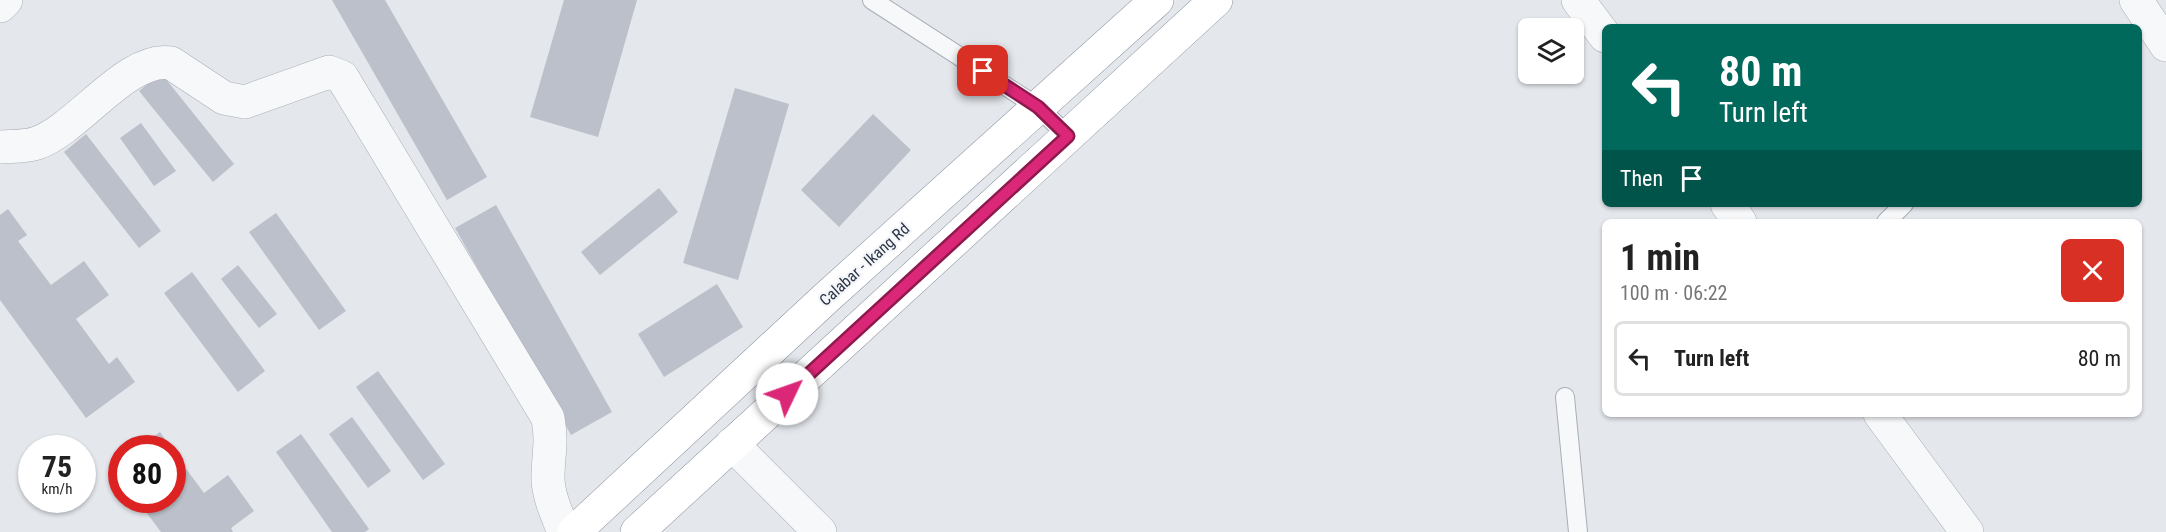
<!DOCTYPE html>
<meta charset="utf-8">
<style>
:root{--surface:#fff;--page:#f6f6f6;--text:#222;--muted:#767676;--line:#e0e0e0}
body{margin:0;font-family:"Roboto Condensed",sans-serif;background:var(--page);color:var(--text);height:100vh;display:flex;flex-direction:column;font-size:22px;white-space:nowrap}
*{box-sizing:border-box;margin:0}
p{font-size:20px;color:var(--muted)}
.icon{flex:none;width:33px;height:33px;fill:none;stroke:currentColor;stroke-width:2;stroke-linecap:round;stroke-linejoin:round}
.map{position:relative;flex:1;overflow:hidden}
.side{position:absolute;left:1602px;top:219px;width:540px;height:198px;display:flex;flex-direction:column;background:var(--surface);border-radius:9px;box-shadow:0 2px 4px #0004}
.side>*{flex:none}
.guide{position:absolute;left:1602px;top:24px;width:540px;height:183px;border-radius:9px;box-shadow:0 2px 4px #0004;background:#00695c;color:#fff;overflow:hidden}
.fabs{position:absolute;left:1518px;top:18px;display:grid;gap:12px}
.fabs a{display:grid;place-items:center;width:66px;height:66px;border-radius:9px;background:var(--surface);box-shadow:0 2px 4px #0004;font-size:30px}
.speed{position:absolute;left:18px;top:435px;display:flex;gap:12px;font-size:30px;font-weight:700;text-align:center}
.speed>*{display:grid;place-content:center;width:78px;height:78px;border-radius:50%;background:var(--surface);box-shadow:0 2px 4px #0004;line-height:1}
.speed small{font-size:15px;font-weight:400}
.speed .limit{border:9px solid #d22;background:#fff;color:#111}
.pin{position:absolute;display:grid;place-items:center;width:51px;height:51px;color:#fff;margin:-26px;border-radius:12px;box-shadow:0 3px 9px #0006}
.me{position:absolute;width:66px;margin:-33px;rotate:48deg;stroke-linejoin:round;filter:drop-shadow(0 0 4px #0008)}
.turn{display:flex;align-items:center;gap:21px;height:126px;padding:0 18px;font-size:27px}
.turn .icon{width:78px;height:78px;stroke-width:2.5}
.turn b{display:block;font-size:42px;line-height:51px}
.then{display:flex;align-items:center;height:57px;padding:0 18px;background:#0003;gap:12px;font-size:22px}
.round{display:grid;place-items:center;flex:none;width:63px;height:63px;border-radius:9px;background:var(--page)}
.overview{display:flex;align-items:center;justify-content:space-between;height:102px;padding:0 18px}
h1{font-size:36px;font-weight:700;line-height:45px}
ul{padding:0;list-style:none}
li{display:flex;align-items:center;gap:18px;height:75px;margin:0 12px 9px;padding:0 6px;border:3px solid var(--line);border-radius:9px}
li div{flex:1}
li b{display:block;font-size:22px}
li em{font-style:normal}
.map>svg:first-child{display:block}
</style>
<div class="map">
<svg width="2166" height="532" viewBox="0 0 2166 532">
<rect width="100%" height="100%" fill="#e4e7ec"/>
<!-- building -->
<g fill="#bbc0ca">
<path d="M332,0H385L487,177L447,200Z"/>
<path d="M564,0H637L598,137L530,117Z"/>
<path d="M161,73L234,164L213,182L139,91Z"/>
<path d="M735,88L789,104L738,280L683,263Z"/>
<path d="M873,114L911,150L839,227L801,190Z"/>
<path d="M141,123L176,171L154,186L120,138Z"/>
<path d="M86,134L161,231L139,248L64,152Z"/>
<path d="M659,188L678,212L600,275L581,252Z"/>
<path d="M496,205L612,412L571,435L455,228Z"/>
<path d="M8,209L27,235L18,241L51,285L84,261L109,295L76,319L109,364L117,357L135,382L86,418L0,300V215Z"/>
<path d="M276,213L346,311L319,330L249,232Z"/>
<path d="M238,265L277,314L259,328L221,279Z"/>
<path d="M192,272L265,371L238,392L164,293Z"/>
<path d="M717,284L743,327L664,377L638,334Z"/>
<path d="M378,371L445,464L423,480L356,387Z"/>
<path d="M352,417L391,471L368,488L329,434Z"/>
<path d="M160,432L171,448H138Z"/>
<path d="M301,434L369,529L365,532H332L276,452Z"/>
<path d="M172,450L204,493L228,475L254,511L231,528L233,532H161L137,500H172Z"/>
<path d="M122,461V478L113,467Z"/>
</g>
<g fill="none" stroke-linecap="round" stroke-linejoin="round">
<!-- service casing -->
<g stroke="#a9aeb7" stroke-width="20">
<g id="service">
<path d="M872,0L1038,107L1068,136"/>
<path d="M1886,222L1904,204"/>
<path d="M1565,397L1578,532"/>
</g>
</g>
<!-- minor casing -->
<g stroke="#a9aeb7" stroke-width="34">
<g id="minor">
<path d="M1578,0L1605,36"/>
<path d="M2136,0L2166,45"/>
<path d="M0,6L6,0"/>
<path d="M0,147C12,146 26,147 37,143C78,129 128,55 171,63L224,98L245,102L329,72L342,77L548,418C552,442 549,450 548,474C547,494 557,514 564,532"/>
<path d="M1727,204L1740,222"/>
<path d="M1880,414L1967,532"/>
<path d="M732,444L820,532"/>
</g>
</g>
<!-- trunk casing -->
<g stroke="#8b94a3" stroke-width="34">
<g id="trunk">
<path d="M574,532L826,298L1157,0"/>
<path d="M637,532L1216,0"/>
</g>
</g>
<!-- service -->
<use href="#service" stroke="#f7f8fa" stroke-width="18"/>
<!-- minor -->
<use href="#minor" stroke="#f7f8fa" stroke-width="33"/>
<!-- trunk -->
<use href="#trunk" stroke="#fff" stroke-width="33"/>
</g>
<g fill="none" stroke-linecap="round" stroke-linejoin="round">
<!-- route casing -->
<g stroke="#8e194d" stroke-width="15">
<path id="route" d="M787,394L1068,136L1038,107L983,71"/>
</g>
<!-- route -->
<use href="#route" stroke="#db2777" stroke-width="10"/>
</g>
<g text-anchor="middle" stroke-width="4.5" stroke-linejoin="round" paint-order="stroke">
<!-- street labels -->
<g font-size="16" fill="#2b3445" stroke="#f4f6f9">
<text transform="translate(864 264) rotate(-42)" y="6">Calabar - Ikang Rd</text>
</g>
</g>
</svg>
<div class="fabs">
<a><svg class="icon" aria-label="layers" viewBox="0 0 24 24"><path d="M12 4l9 5-9 5-9-5zM3 14l9 5 9-5"/></svg></a>
</div>
<div class="speed"><div>75<small>km/h</small></div><div class="limit">80</div></div>
<div class="pin" style="left:983px;top:71px;background:#d93025"><svg class="icon" aria-label="arrive" viewBox="0 0 24 24"><path d="M6 21V4h12l-3 4 3 4H6"/></svg></div>
<svg class="me" style="left:787px;top:394px" viewBox="-20 -20 40 40"><circle r="19" fill="#fff"/><path d="M0-13L10 11 0 6-10 11z" fill="#db2777"/></svg>
<div class="guide">
<div class="turn"><svg class="icon" aria-label="left" viewBox="0 0 24 24"><path d="M17 20v-9H6M10 6l-5 5 5 5"/></svg><div><b>80 m</b>Turn left</div></div>
<div class="then">Then<svg class="icon" aria-label="arrive" viewBox="0 0 24 24"><path d="M6 21V4h12l-3 4 3 4H6"/></svg></div>
</div>
<section class="side">
<div class="overview"><div><h1>1 min</h1><p>100 m · 06:22</p></div><a class="round" style="background:#d93025;color:#fff"><svg class="icon" aria-label="close" viewBox="0 0 24 24"><path d="M6 6l12 12M18 6L6 18"/></svg></a></div>
<ul>
<li><svg class="icon" aria-label="left" viewBox="0 0 24 24"><path d="M17 20v-9H6M10 6l-5 5 5 5"/></svg><div><b>Turn left</b></div><em>80 m</em></li>
</ul>
</section>
</div>
